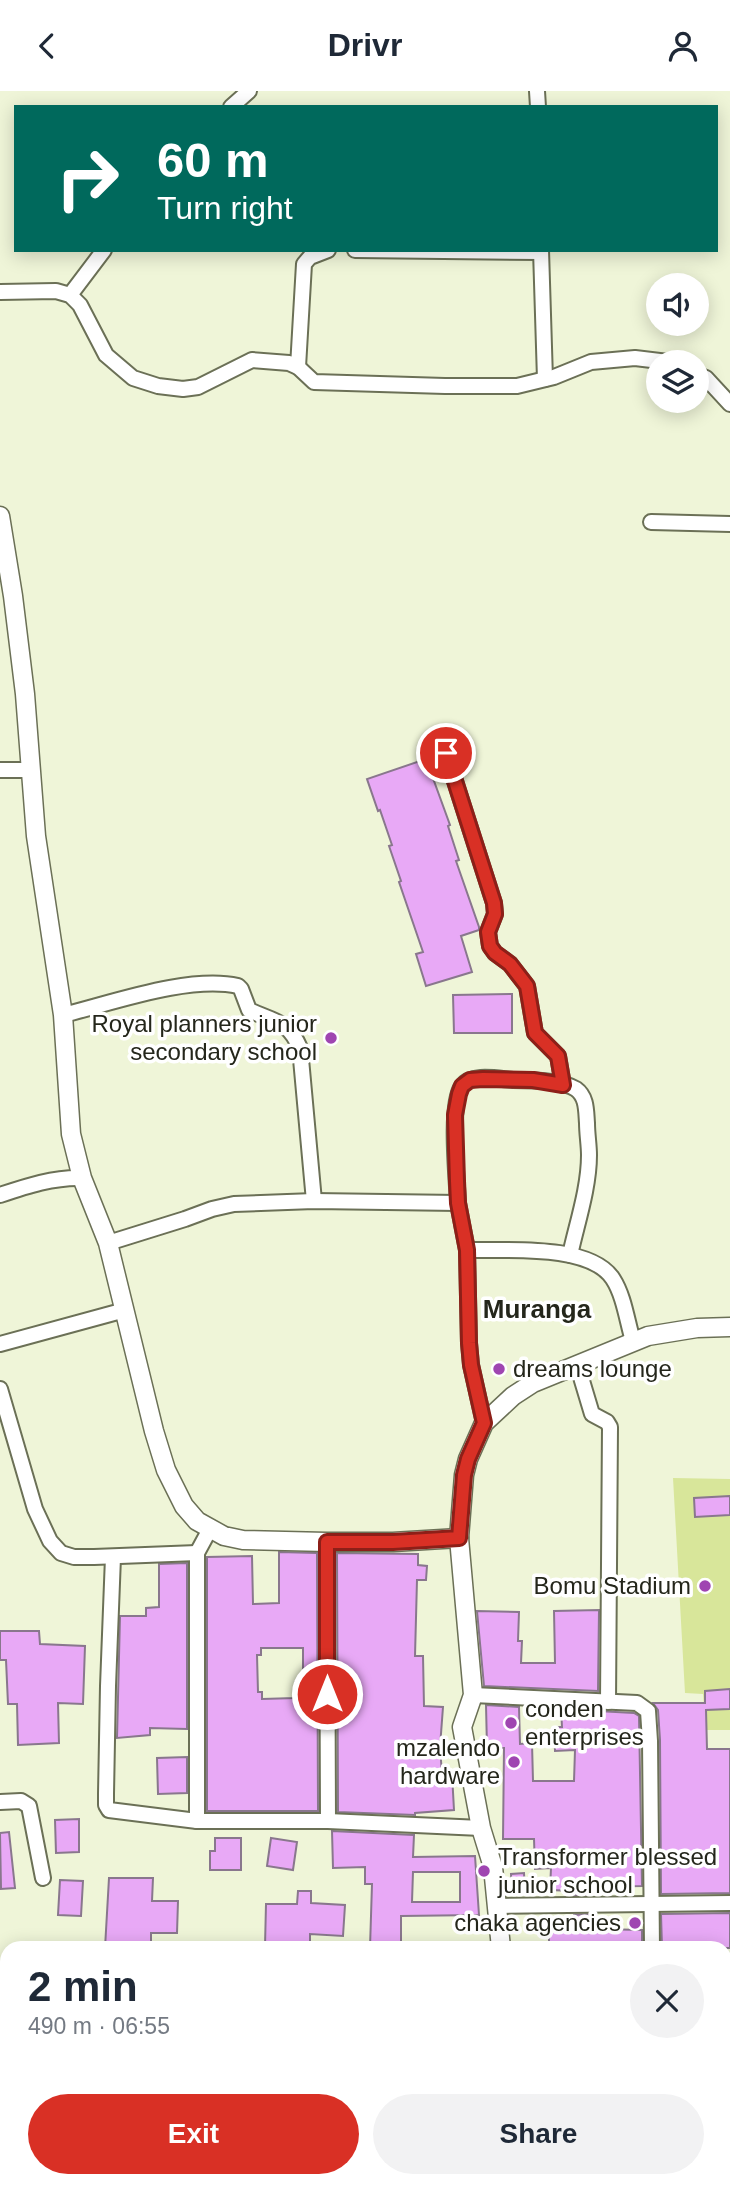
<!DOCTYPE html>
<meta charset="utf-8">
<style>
:root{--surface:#fff;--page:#f2f2f3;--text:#1f2937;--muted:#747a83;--accent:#d93025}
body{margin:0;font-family:Helvetica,sans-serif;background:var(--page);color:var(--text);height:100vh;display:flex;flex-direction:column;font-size:26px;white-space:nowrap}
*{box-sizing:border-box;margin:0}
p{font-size:23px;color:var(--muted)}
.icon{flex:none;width:38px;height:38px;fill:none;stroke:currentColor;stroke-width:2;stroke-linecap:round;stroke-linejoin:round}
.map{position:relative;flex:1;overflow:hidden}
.drawer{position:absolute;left:0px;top:1850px;width:732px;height:247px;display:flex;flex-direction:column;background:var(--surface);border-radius:21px 21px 0 0;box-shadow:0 4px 18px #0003}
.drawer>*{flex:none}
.top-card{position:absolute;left:14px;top:14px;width:704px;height:147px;border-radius:0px;box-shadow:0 4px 18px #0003;background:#00695c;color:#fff;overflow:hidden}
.buttons{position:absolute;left:646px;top:182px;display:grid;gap:14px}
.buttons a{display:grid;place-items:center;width:63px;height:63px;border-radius:50%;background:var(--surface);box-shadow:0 4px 18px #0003;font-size:35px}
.pin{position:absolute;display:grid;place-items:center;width:60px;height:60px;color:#fff;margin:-30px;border:4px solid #fff;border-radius:50%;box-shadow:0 2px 7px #0007}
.me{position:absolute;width:77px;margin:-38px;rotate:0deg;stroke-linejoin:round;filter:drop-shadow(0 0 5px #0008)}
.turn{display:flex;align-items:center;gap:24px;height:147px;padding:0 28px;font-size:32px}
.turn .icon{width:91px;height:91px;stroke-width:2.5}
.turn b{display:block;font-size:49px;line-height:60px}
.round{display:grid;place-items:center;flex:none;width:74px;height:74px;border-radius:37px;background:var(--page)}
.summary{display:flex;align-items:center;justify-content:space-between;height:119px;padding:0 28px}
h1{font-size:42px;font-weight:600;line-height:52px}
.action{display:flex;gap:14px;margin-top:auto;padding:14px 28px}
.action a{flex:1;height:80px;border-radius:42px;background:var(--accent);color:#fff;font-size:28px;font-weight:600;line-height:80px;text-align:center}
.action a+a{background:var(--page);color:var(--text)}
header{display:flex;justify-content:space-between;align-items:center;height:91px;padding:0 28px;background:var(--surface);font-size:32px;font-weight:600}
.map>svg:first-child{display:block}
</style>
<header><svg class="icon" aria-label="back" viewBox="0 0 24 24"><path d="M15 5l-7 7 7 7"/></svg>Drivr<svg class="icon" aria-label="person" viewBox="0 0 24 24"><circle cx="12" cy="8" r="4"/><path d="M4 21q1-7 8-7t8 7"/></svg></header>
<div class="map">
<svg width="730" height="2096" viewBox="0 0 730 2096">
<rect width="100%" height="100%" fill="#eff5d8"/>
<!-- green -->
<path fill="#d8e69a" d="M673,1387L730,1388V1639H706L703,1603L685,1602Z"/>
<!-- building -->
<g fill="#e8a9f6" stroke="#89778d" stroke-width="2" fill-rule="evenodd">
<path d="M426,668L450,734L448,735L459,769L456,770L479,836V839L461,845L472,881L426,895L416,863L423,861L399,791L401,790L389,755L392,754L380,719L378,720L367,688Z"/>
<path d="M512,903V942H454L453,904Z"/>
<path d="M730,1405V1424L695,1426L694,1407Z"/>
<path d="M279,1461L317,1462L318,1720H207V1466L252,1465L253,1513L279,1512ZM261,1557H303V1591H295V1607L262,1608V1601H258L257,1564H261Z"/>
<path d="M337,1462L418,1463V1474L427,1475L426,1489H417L415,1565H423L424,1615L443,1616L440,1656L442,1683H452L454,1719L415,1722V1724L338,1721Z"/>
<path d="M187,1472V1638L150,1637V1644L117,1647L120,1525H146V1517L159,1516V1473Z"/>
<path d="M599,1519L598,1600L484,1595L477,1520L519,1521L518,1550H522L521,1572H555L554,1520Z"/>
<path d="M0,1540H39L40,1553L85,1555L83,1613L58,1612L59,1652L18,1654L17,1613H8L6,1569H0Z"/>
<path d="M730,1598V1618L706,1619L707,1658H730V1802L661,1803L660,1649L658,1619L653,1612H705V1600Z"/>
<path d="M486,1614L519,1616L520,1653L532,1652L533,1690H574L575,1659L555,1660L554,1636H562L561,1618L634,1622L639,1625L642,1795L590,1796V1804H574V1800L550,1799L551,1777L535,1778L534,1748H503L504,1657H487Z"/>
<path d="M187,1666V1702L158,1703L157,1667Z"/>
<path d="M79,1728V1761L56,1762L55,1729Z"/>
<path d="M332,1740L414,1744L413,1766L475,1765L479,1824L401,1825V1857H370L372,1793H365V1776L333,1777ZM413,1781H460V1811H412Z"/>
<path d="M9,1741L15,1797L1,1798L0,1742Z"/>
<path d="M215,1747H241V1779H210V1760H215Z"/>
<path d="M271,1747L297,1751L293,1779L267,1775Z"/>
<path d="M524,1782L525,1800H512L511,1783Z"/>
<path d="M109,1787H153L152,1810H178L177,1842H151V1857H105Z"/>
<path d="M60,1789L83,1790L81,1825L58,1824Z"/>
<path d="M298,1800H311V1812L345,1814L343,1845L310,1843V1857L265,1855L266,1813H297Z"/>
<path d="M730,1822V1857H662L661,1823Z"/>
<path d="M589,1823V1829H600V1838L642,1839V1857H549V1841L573,1840L574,1824Z"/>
</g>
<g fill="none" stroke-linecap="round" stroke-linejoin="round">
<!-- minor casing -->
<g stroke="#6b7056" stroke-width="18">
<g id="minor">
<path d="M537,0L538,16"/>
<path d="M231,16L249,0"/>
<path d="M355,159L541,161"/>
<path d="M541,159L545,288"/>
<path d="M0,201L56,200L70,204L80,214L106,264L133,287L158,295L183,298L198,296L252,269L289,272L298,276L314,291L445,295H517L554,286L591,271L635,267L668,271"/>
<path d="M70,204L104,159"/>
<path d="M298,276L304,173L310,166L328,159"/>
<path d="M696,283L706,287L730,313"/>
<path d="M651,431L730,433"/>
<path d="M446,662L494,812L495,823L488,841L490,855L495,862L510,873L527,895L535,942L558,965L563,994"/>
<path d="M0,679H30"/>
<path d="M63,924C112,912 189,884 238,895L241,898L249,919C274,931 288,929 300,957L314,1110"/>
<path d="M0,1104C27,1095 54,1086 82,1087"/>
<path d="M458,1112L467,1159L469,1252L471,1274L484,1332"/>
<path d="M108,1152L185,1128L212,1118L234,1113L314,1110L458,1112C457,1088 449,1014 462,995C471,982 499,988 513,989C529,989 562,989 576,998C587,1006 586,1020 587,1032C587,1043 589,1054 589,1064C589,1097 577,1132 570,1164"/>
<path d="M467,1159C504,1160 590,1152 613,1188C624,1205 627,1230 633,1250"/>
<path d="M0,1253L125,1219"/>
<path d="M577,1273L592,1323L607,1331L610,1336L608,1611"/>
<path d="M0,1298L35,1418L50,1450L61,1462L74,1466H94L197,1462"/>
<path d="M327,1451L328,1730"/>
<path d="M113,1466L108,1595L106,1703V1714L109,1719L197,1730H328L481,1737"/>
<path d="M473,1604L637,1612L648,1620L650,1650L652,1857"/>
<path d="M0,1711L21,1710L29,1715L43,1787"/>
<path d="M197,1730V1462L210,1438"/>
<path d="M498,1815L730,1812"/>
<path d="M724,2010H730"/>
<path d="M202,2090V2096"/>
<path d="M332,2090V2096"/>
<path d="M661,2090V2096"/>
<path d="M0,2092L3,2096"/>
</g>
</g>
<!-- tertiary casing -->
<g stroke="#6b7056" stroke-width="21">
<g id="tertiary">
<path d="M0,425L13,505L25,603L36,745L63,924L71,1043L82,1087L108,1152L154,1340L166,1379L184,1415L197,1430L224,1445L243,1449L327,1451H393L459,1447"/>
<path d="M501,1857L493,1776L481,1737L462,1636L473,1604L459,1447L464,1384L468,1368L484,1332L513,1305L533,1292L648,1245L697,1237L730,1236"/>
<path d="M504,2096V2090"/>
</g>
</g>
<!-- minor -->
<use href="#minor" stroke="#fff" stroke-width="14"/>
<!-- tertiary -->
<use href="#tertiary" stroke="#fff" stroke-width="18"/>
</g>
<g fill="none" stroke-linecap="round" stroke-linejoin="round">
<!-- route casing -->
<g stroke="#8d1f18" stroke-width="18">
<path id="route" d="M327,1603V1451H393L459,1447L464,1384L468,1368L484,1332L471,1274L469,1252L467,1159L458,1112L457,1090L455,1024L459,1003L462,995L470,989L483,988L533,989L563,994L558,965L535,942L527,895L510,873L495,862L490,855L488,841L495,823L494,812L446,662"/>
</g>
<!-- route -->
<use href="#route" stroke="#d93025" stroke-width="12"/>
</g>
<!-- markers -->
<g fill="#9f45b1" stroke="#fff" stroke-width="2.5">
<circle cx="331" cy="947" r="7"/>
<circle cx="499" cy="1278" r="7"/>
<circle cx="705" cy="1495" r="7"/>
<circle cx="511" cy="1632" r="7"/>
<circle cx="514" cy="1671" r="7"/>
<circle cx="484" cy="1780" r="7"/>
<circle cx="635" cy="1832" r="7"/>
</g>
<g text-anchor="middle" stroke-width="7" stroke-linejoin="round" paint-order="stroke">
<!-- poi labels -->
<g font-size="24" fill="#24261b" stroke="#fff" text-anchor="end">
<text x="317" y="941">Royal planners junior<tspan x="317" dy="28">secondary school</tspan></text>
<text x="513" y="1286" text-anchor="start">dreams lounge</text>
<text x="691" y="1503">Bomu Stadium</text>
<text x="525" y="1626" text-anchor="start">conden<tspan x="525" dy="28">enterprises</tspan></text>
<text x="500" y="1665">mzalendo<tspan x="500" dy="28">hardware</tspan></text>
<text x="498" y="1774" text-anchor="start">Transformer blessed<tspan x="498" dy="28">junior school</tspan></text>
<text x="621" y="1840">chaka agencies</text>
</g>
<!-- neighbourhood labels -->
<g font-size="26" font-weight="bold" fill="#24261b" stroke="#fff">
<text x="537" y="1227">Muranga</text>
</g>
</g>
</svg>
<div class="buttons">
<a><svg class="icon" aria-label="sound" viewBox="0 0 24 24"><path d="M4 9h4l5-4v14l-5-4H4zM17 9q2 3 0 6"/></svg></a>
<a><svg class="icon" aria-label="layers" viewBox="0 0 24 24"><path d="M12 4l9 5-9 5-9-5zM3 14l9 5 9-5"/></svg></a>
</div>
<div class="pin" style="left:446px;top:662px;background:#d93025"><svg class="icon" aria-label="arrive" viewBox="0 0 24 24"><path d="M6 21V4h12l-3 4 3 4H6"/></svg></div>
<svg class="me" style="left:327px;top:1603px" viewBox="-20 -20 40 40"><circle r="17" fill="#d93025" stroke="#fff" stroke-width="3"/><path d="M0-11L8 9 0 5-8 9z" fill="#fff"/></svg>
<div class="top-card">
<div class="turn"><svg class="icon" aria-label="right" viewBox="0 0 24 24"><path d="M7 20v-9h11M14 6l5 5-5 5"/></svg><div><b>60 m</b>Turn right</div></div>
</div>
<section class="drawer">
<div class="summary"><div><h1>2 min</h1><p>490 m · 06:55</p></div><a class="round"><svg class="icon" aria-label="close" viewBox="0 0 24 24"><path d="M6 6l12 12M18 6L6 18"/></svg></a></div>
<div class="action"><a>Exit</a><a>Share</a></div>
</section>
</div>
